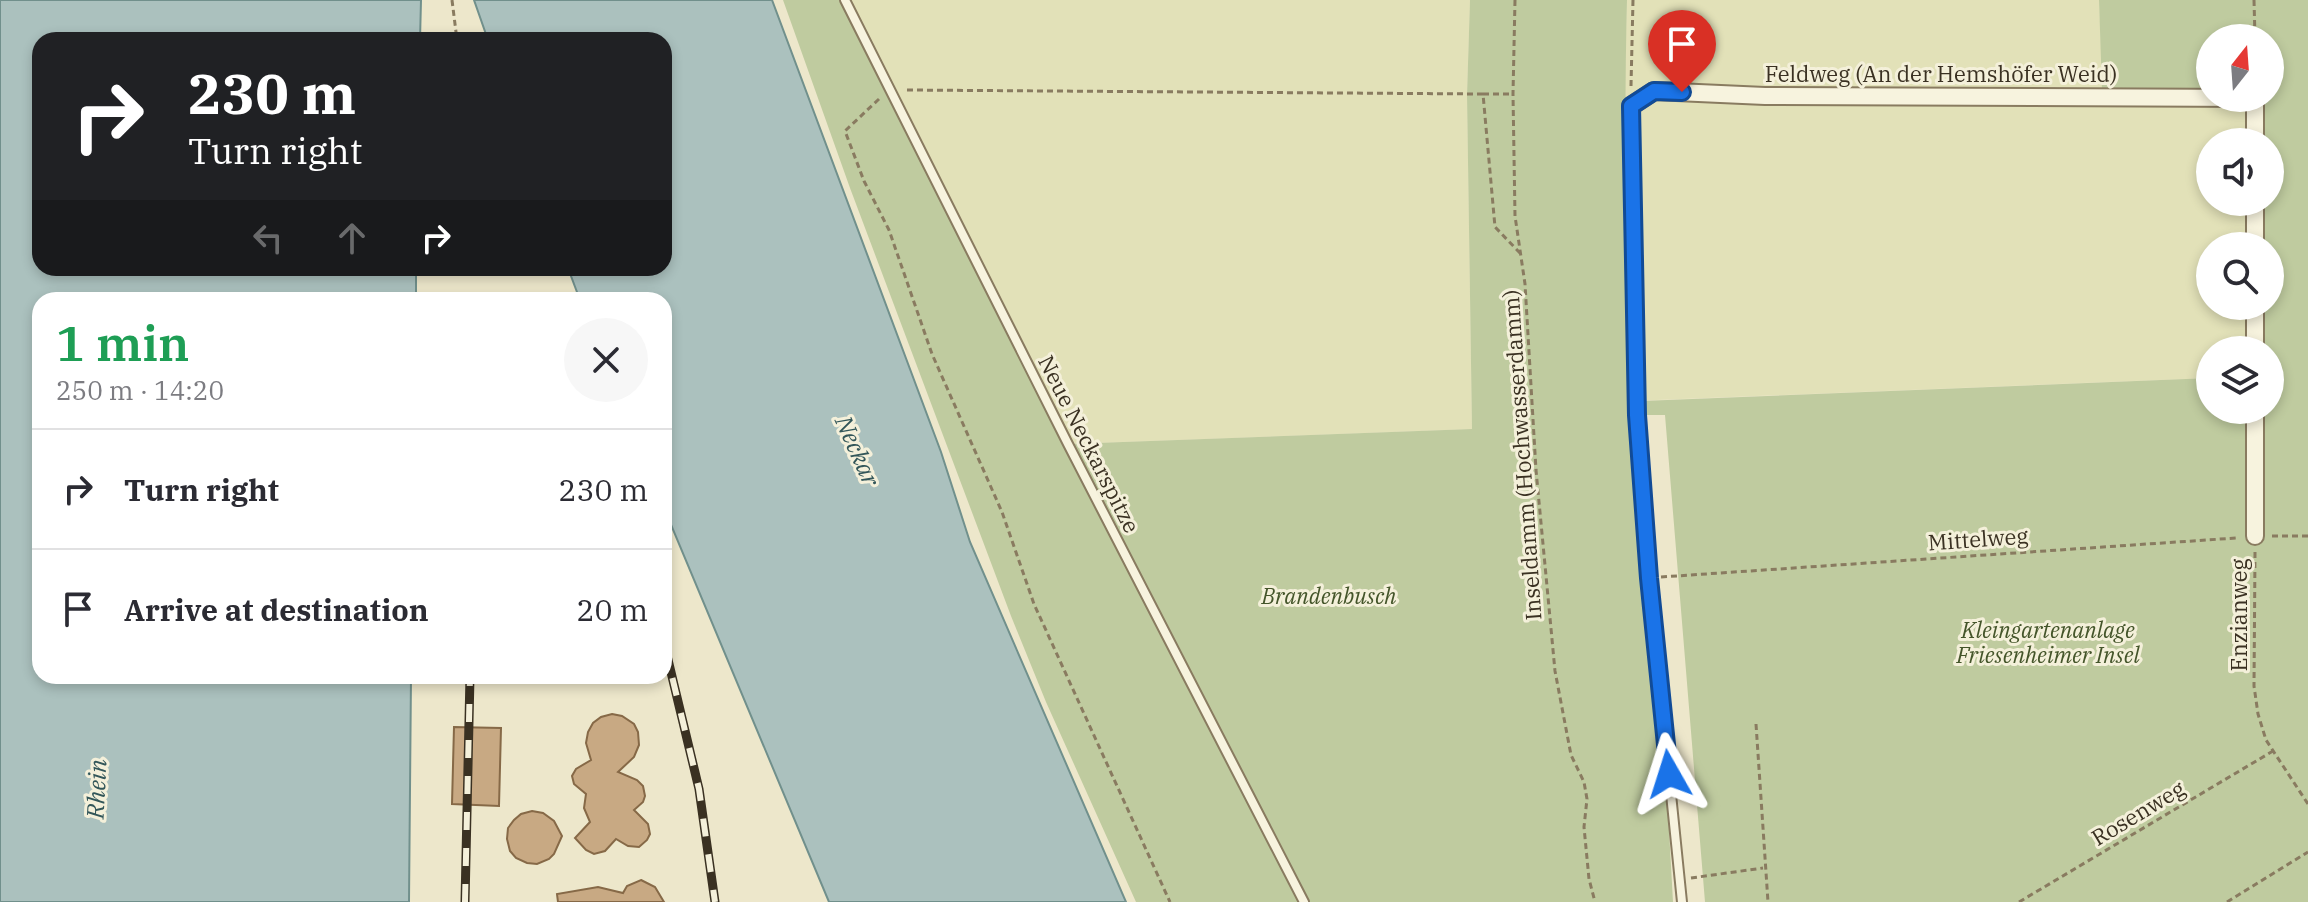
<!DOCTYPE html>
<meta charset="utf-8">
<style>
:root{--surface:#fff;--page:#f7f7f7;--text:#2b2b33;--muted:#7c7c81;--line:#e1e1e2}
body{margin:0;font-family:"IBM Plex Serif",serif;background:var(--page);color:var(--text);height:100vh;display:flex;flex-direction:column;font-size:30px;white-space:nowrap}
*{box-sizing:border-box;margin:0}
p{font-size:26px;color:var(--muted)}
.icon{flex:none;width:44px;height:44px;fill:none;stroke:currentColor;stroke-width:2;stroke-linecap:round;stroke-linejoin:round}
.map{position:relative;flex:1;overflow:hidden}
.sheet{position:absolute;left:32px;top:292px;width:640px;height:392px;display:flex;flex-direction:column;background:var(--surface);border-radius:24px;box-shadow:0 4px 12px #0003}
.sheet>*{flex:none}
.banner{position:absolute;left:32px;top:32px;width:640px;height:244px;border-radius:24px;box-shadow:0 4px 12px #0003;background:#202124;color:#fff;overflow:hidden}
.needle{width:52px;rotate:17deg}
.buttons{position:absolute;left:2196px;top:24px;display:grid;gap:16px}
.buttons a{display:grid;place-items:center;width:88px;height:88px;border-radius:50%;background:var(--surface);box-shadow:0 4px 12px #0003;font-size:40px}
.pin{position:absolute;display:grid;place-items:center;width:68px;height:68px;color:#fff;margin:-82px -34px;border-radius:50% 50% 50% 0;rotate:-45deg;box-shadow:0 0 8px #0007}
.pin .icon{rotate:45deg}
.me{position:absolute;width:88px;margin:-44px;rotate:354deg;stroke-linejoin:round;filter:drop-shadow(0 0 6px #0008)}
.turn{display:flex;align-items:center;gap:28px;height:168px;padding:0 24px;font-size:36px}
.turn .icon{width:104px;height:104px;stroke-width:2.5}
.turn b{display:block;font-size:56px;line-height:68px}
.lanes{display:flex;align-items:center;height:76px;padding:0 24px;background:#0003;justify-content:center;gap:40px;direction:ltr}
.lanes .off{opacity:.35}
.round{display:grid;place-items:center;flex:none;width:84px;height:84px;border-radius:42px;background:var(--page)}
.head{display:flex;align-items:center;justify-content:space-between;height:136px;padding:0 24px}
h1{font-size:48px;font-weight:600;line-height:60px;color:#1e9e55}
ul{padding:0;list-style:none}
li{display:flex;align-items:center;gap:24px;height:120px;padding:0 24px;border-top:2px solid var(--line)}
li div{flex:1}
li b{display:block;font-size:30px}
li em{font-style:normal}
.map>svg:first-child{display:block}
</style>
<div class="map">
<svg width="2308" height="902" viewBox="0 0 2308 902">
<rect width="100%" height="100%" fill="#ede7cb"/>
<!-- farmland -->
<g fill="#e2e1b8">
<path d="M845,0H1470L1467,95L1472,429L1068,444Z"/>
<path d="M1627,0H2099L2103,91L2260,98L2261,142H2210V202H2261V246H2210V306H2261V350H2210V378L1631,401L1624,101Z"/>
</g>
<!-- green -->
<g fill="#bfcb9f">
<path d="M783,0H845L1069,444L1472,429L1467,95L1470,0H1627C1622,193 1630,386 1640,579L1649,578L1663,721L1673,902H1136L1046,702L1011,616L850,188Z"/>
<path d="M2099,0H2308V902H1705L1665,415H1642V401L2210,378V410H2270V350H2261V306H2270V246H2261V202H2270V142H2261L2260,98H2270V38H2210V92L2102,91Z"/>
</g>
<!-- water -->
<g fill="#abc1be" stroke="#71908c" stroke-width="2">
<path d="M0,0H421L420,40H40V268H416V300H40V676H411L409,902H0Z"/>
<path d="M474,0H772L941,452L970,542L1126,902H829L664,508V300H580L568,268H664V40H488Z"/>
</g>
<!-- building -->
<g fill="#c8a983" stroke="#866947" stroke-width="2">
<path d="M612,714L622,716L634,724L638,732L639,745L634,757L618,772L637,780L643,786L645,796L643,802L634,810L648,824L650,834L647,840L639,847L628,846L616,839L605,851L594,854L586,850L575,838L590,822L584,808L586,794L574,784L572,776L576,769L591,760L586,743L588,732L593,723L601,717Z"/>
<path d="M454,727L501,728L499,806L452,804Z"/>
<path d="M532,811L543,813L554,821L562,836L554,854L549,859L537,864L527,863L516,858L510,851L507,839L508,828L514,820L521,814Z"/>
<path d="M641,880L655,887L664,902H558L557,894L598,887L623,893L627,886Z"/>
</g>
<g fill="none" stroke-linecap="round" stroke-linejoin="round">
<!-- lane casing -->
<g stroke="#897b60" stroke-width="12">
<g id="lane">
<path d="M845,0L1068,444L1304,902"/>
<path d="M1631,106L1637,415L1649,578L1682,902"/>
</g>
</g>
<!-- street casing -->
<g stroke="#897b60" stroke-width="20">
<g id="street">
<path d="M1631,106L1654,91L1765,96L2255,98V142"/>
<path d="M2255,202V246"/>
<path d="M2255,306V350"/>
<path d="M2255,410V536"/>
</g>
</g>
<!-- path -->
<g stroke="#897b60" stroke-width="3" stroke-dasharray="6 4" stroke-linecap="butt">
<path d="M452,0L457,40"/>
<path d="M1515,0L1513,94L1515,216L1525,284L1536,470L1555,671L1571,755L1584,782L1587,799L1584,827L1589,879L1595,902"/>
<path d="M2254,0L2255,38"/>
<path d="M1631,86L1633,0"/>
<path d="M907,90L1483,94L1495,227L1520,253"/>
<path d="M1483,94H1511"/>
<path d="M879,99L845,131L864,181L889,230L932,354L1002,512L1034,604L1170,902"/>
<path d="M2272,536H2308"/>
<path d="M2255,552L2254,686L2258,714L2266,740L2308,804"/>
<path d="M1661,577L2236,538"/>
<path d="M1756,724L1768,902"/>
<path d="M1691,878L1763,868"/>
<path d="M2019,902L2273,751"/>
<path d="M2227,902L2308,852"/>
</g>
<!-- lane -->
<use href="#lane" stroke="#f7f3de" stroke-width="8"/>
<!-- street -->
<use href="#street" stroke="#f7f3de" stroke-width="16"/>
<!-- rail casing -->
<g stroke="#3a3122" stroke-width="9">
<g id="rail">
<path d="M664,643L699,789L715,902"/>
<path d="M465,902L470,676"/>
</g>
</g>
<!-- rail -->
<use href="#rail" stroke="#f4f0da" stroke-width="6" stroke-dasharray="18" stroke-linecap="butt"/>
</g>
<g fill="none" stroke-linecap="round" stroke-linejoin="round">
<!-- route casing -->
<g stroke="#114b97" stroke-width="20">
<path id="route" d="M1669,774L1649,578L1637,415L1631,106L1654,91L1682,92"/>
</g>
<!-- route -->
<use href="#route" stroke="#1a73e8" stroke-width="14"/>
</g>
<g text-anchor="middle" stroke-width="6" stroke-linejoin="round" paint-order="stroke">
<!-- street labels -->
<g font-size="22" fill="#3a3122" stroke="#f4f0da">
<text x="1941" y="82">Feldweg (An der Hemshöfer Weid)</text>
<text transform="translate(1089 444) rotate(63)" y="8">Neue Neckarspitze</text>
<text transform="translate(1522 455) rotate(-94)" y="8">Inseldamm (Hochwasserdamm)</text>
<text transform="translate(1978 539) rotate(-4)" y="8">Mittelweg</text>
<text transform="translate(2239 615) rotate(-90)" y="8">Enzianweg</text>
<text transform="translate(2138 813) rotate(-31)" y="8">Rosenweg</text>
</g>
<!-- park labels -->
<g font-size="22" font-style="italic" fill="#44552a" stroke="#f4f0da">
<text x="1329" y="604">Brandenbusch</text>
<text x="2048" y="638">Kleingartenanlage<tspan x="2048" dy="25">Friesenheimer Insel</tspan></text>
</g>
<!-- water labels -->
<g font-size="24" font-style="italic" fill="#325659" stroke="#f4f0da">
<text transform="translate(857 451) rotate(66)" y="8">Neckar</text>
<text transform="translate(97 789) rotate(-87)" y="8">Rhein</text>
</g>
</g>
</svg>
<div class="buttons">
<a><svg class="needle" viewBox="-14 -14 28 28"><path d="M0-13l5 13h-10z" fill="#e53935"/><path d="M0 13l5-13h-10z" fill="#7c7c81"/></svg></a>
<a><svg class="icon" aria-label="sound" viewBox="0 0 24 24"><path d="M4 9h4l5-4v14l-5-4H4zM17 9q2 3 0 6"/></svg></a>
<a><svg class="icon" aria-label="search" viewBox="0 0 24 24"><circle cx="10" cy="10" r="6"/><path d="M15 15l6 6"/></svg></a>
<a><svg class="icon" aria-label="layers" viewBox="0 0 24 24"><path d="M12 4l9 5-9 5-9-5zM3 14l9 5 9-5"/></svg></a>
</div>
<div class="pin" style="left:1682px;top:92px;background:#d93025"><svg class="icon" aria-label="arrive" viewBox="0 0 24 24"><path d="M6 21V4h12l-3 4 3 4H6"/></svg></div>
<svg class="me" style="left:1669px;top:774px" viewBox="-20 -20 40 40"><path d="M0-17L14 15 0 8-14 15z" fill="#1a73e8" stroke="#fff" stroke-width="4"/></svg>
<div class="banner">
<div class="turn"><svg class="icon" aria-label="right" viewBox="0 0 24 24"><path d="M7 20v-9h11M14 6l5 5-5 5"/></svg><div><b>230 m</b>Turn right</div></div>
<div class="lanes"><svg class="icon off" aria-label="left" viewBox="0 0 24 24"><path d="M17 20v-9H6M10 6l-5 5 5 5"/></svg><svg class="icon off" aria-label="ahead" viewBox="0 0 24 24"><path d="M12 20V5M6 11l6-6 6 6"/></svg><svg class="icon" aria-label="right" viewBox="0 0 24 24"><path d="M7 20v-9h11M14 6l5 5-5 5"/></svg></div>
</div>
<section class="sheet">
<div class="head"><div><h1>1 min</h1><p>250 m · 14:20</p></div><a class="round"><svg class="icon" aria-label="close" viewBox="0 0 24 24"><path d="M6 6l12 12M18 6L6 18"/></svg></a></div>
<ul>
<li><svg class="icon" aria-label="right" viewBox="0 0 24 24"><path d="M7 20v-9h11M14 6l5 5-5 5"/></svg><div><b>Turn right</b></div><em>230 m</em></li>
<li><svg class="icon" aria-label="arrive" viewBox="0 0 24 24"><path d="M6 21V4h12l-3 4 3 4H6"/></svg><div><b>Arrive at destination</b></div><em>20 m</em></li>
</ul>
</section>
</div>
